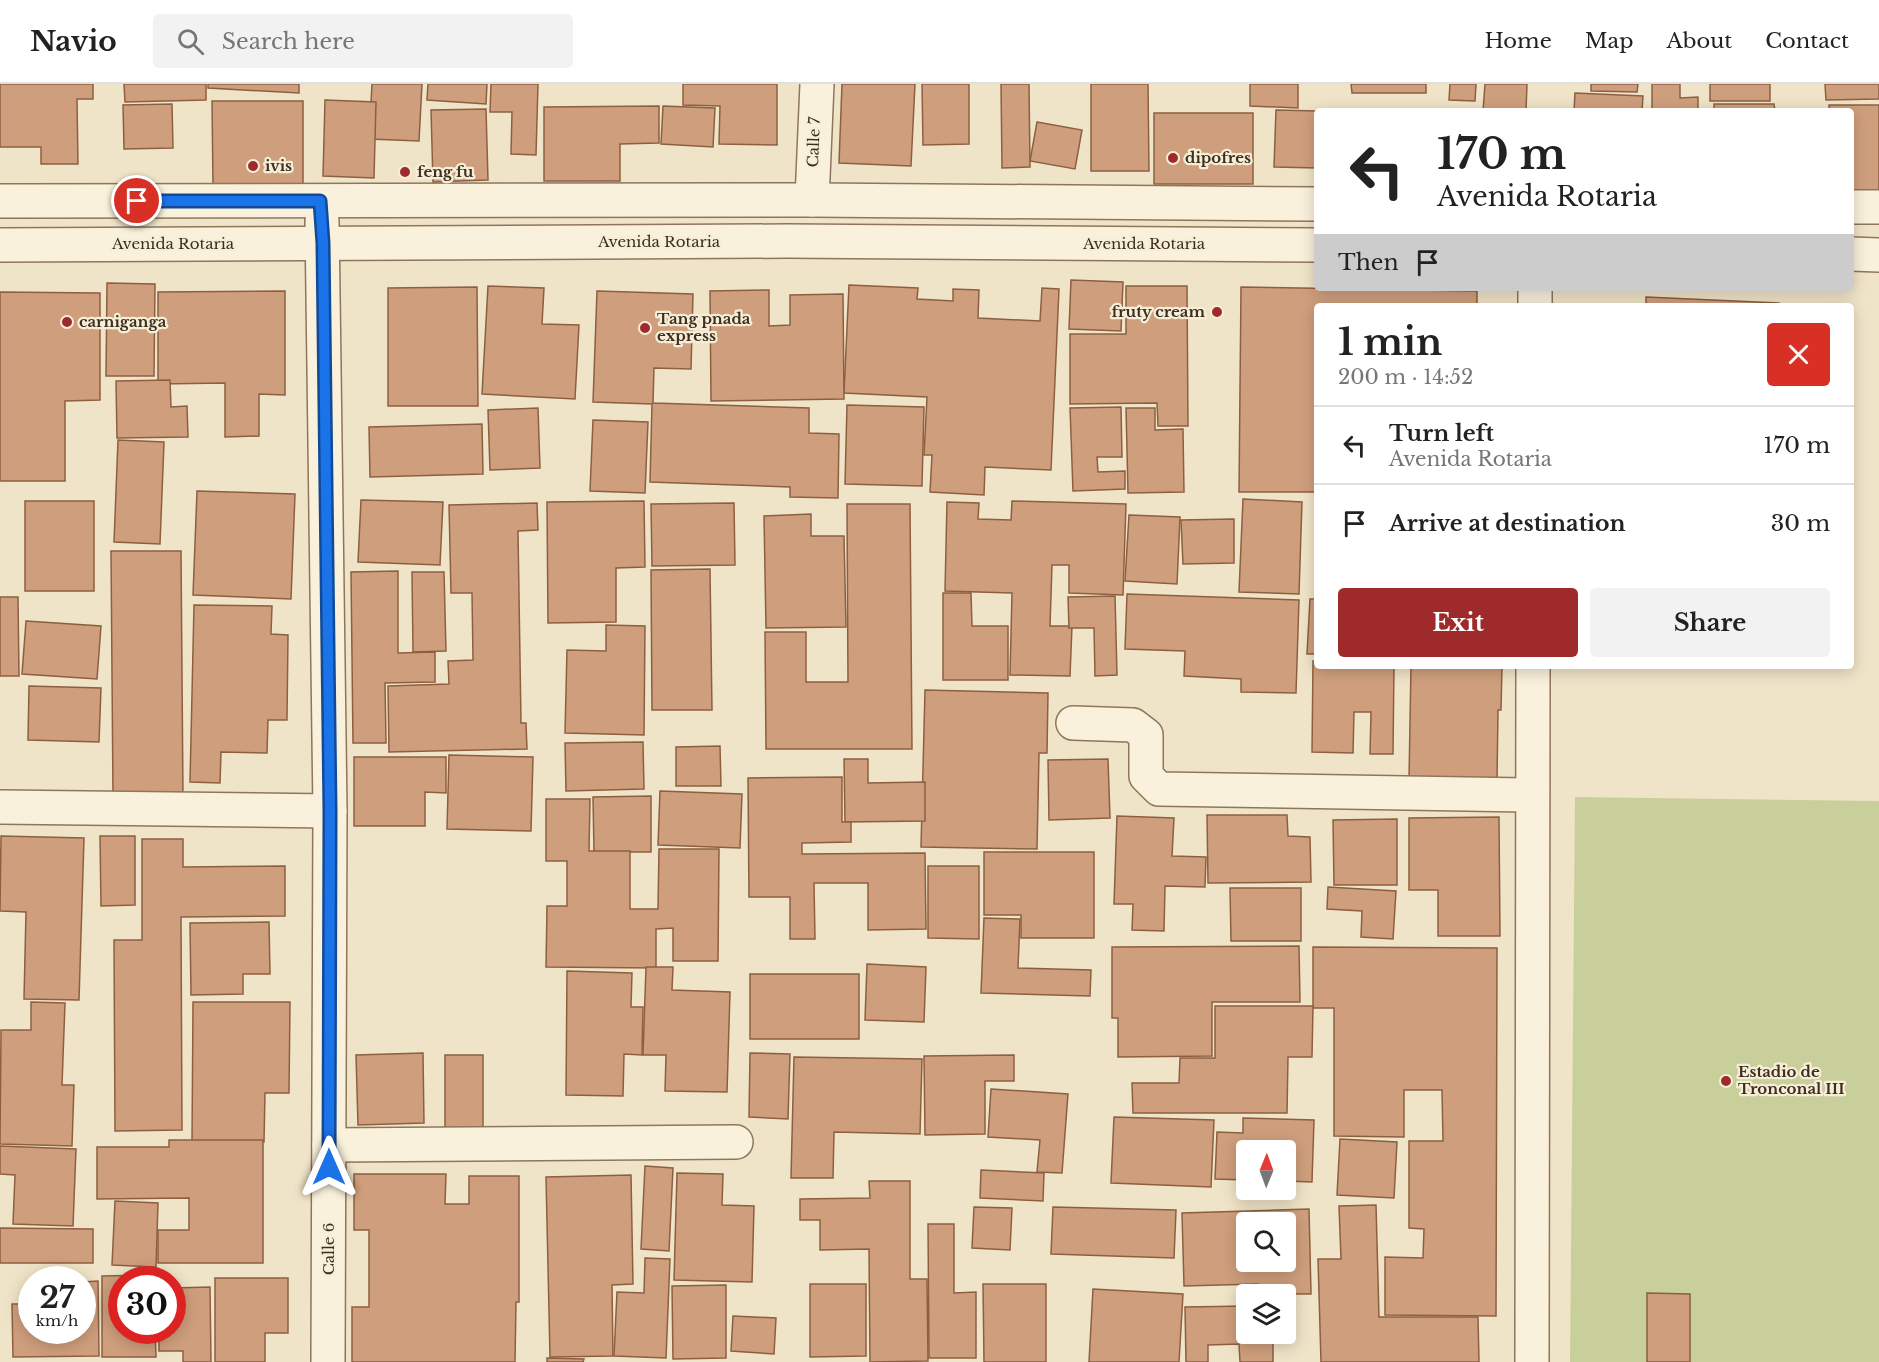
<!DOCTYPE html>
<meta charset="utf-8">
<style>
:root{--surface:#fff;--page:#f2f2f2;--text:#222;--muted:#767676;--line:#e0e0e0;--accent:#9e2a2b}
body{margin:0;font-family:"Libre Baskerville",serif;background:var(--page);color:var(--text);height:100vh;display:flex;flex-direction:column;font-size:22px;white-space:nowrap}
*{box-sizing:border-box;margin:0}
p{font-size:20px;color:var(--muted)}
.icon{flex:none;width:33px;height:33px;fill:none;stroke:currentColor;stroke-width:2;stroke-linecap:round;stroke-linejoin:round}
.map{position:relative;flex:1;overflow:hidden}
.sheet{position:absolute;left:1314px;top:219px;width:540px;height:366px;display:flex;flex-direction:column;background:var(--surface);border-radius:6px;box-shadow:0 3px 15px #0003}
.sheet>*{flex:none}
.guide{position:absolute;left:1314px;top:24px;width:540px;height:183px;border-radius:6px;box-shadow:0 3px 15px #0003;background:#fff;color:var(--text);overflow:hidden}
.needle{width:39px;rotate:1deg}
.buttons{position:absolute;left:1236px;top:1056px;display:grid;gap:12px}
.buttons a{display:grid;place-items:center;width:60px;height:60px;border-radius:6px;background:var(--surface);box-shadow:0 3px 15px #0003;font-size:30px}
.speed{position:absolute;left:18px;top:1182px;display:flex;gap:12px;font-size:30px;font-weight:700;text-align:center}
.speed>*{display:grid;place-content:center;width:78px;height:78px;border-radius:50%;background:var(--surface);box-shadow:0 3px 15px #0003;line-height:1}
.speed small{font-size:15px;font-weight:400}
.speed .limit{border:9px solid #d22;background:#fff;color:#111}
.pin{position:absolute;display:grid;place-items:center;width:51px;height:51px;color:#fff;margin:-26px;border:3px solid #fff;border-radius:50%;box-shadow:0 2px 6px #0007}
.me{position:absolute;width:66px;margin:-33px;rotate:0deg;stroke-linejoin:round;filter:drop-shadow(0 0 4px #0008)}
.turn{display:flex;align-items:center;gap:21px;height:126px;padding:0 24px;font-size:27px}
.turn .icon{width:78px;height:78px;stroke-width:2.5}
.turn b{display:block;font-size:42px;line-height:51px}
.then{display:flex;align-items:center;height:57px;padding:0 24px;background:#0003;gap:12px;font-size:22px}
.round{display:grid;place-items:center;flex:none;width:63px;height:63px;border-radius:6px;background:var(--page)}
.summary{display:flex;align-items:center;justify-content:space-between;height:102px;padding:0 24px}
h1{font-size:36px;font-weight:700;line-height:45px}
.cta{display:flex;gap:12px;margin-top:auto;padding:12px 24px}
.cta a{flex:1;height:69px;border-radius:6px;background:var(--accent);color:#fff;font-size:24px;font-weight:700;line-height:69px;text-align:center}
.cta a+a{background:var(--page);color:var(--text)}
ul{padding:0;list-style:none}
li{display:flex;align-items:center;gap:18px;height:78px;padding:0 24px;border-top:2px solid var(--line)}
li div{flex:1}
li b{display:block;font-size:22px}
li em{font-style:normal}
header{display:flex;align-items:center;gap:36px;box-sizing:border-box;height:84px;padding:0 30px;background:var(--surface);border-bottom:2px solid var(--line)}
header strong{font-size:28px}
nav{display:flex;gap:33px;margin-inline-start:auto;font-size:21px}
.search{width:420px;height:54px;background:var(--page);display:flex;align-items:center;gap:15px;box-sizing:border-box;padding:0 21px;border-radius:6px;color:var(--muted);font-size:22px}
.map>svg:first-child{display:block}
</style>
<header>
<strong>Navio</strong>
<div class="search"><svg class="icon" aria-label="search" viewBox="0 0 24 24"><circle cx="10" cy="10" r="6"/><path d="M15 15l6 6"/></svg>Search here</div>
<nav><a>Home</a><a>Map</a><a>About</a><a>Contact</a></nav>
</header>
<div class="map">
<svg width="1879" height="1278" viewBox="0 0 1879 1278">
<rect width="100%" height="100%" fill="#f0e4c8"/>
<!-- green -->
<path fill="#c9cf9b" d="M1575,713L1879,717V1278H1570Z"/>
<!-- building -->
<g fill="#cf9f7d" stroke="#8d5f41" stroke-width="1.5" fill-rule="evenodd">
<path d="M0,0H93V15H77L78,80H41V63H0Z"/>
<path d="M124,0H206V16L125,18Z"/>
<path d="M208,0H299V9L208,4Z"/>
<path d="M372,0H422L419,57L369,55Z"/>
<path d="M428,0H487L486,20L427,16Z"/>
<path d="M491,0H538L536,71L511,70L512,28H490Z"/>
<path d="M683,0H777V61L719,60L720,22L683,21Z"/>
<path d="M842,0H915L911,82L839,79Z"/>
<path d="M922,0H969V60L923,61Z"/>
<path d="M1001,0H1029L1030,83L1002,84Z"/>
<path d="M1091,0H1148L1149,87H1091Z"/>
<path d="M1250,0H1298V24L1250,22Z"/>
<path d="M1351,0H1426V9H1352Z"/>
<path d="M1450,0H1476L1475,17L1449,16Z"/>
<path d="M1485,0H1527L1526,27H1483Z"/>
<path d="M1591,0H1638L1637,8L1591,7Z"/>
<path d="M1652,0H1680V14L1698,13V27H1652Z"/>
<rect x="1710" y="0" width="60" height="17"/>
<path d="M1825,0H1879V15L1826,16Z"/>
<path d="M1575,9L1643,12L1642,27H1574Z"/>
<path d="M325,16L376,18L374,94L323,92Z"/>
<path d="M212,17H303V103H213Z"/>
<path d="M172,20L173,64L124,65L123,21Z"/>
<path d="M1714,20H1774L1775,27H1714Z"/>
<path d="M1829,21H1879V120H1851V27H1829Z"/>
<path d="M659,22V59L620,60V97H544V23Z"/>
<path d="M663,22L715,24L713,63L661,60Z"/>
<path d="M486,25L488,96L433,98L431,26Z"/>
<path d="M1276,26L1317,27V84L1274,83Z"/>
<rect x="1154" y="29" width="99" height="71"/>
<path d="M1037,38L1082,46L1075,85L1030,77Z"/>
<path d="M1071,196L1123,198L1121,247L1069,245Z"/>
<path d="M107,199L155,200L154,292H106Z"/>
<path d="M849,201L918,204L917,215L953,217V205L979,206L978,234L1040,237L1042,204L1059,205L1051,386L985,383L984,411L930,408L932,371H924L927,313L844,309Z"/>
<path d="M488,202L544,204L542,240L579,241L575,315L482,310Z"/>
<path d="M1126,202H1187L1188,342H1158L1157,319L1070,320V250H1126Z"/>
<path d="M477,203L478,322H388V204Z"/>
<path d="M1241,203L1477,207V222H1317V408H1239Z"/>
<path d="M769,206V242L790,241V211L843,210L844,315L711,317L710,207Z"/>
<path d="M285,207V311L259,310V352L225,353V299L158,300V208Z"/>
<path d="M597,207L693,210L691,285L654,284L653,319L809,324V349L839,350L838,414L790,413V403L650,398L652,320L593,318Z"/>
<path d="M0,208L100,209V316L65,317V397H0Z"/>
<path d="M1646,213L1779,219V222H1646Z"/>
<path d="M170,296L171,323L187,322L188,353L117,354L116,297Z"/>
<path d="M847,321L924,323L922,402L845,400Z"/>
<path d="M1121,323L1122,373H1097L1098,388L1125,387V405L1073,407L1070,324Z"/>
<path d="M538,324L540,384L490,386L488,326Z"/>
<path d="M1126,324H1155V346L1183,345L1184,408L1128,409Z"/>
<path d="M593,336L648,338L645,409L590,407Z"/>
<path d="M482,340L483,390L370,393L369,343Z"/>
<path d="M118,356L164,358L160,460L114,458Z"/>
<path d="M197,407L295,410L291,515L193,511Z"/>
<path d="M1243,415L1302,418L1299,510L1239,508Z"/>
<path d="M361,416L443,418L440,481L358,478Z"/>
<rect x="25" y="417" width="69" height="90"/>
<path d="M644,417L645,483L616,484V538L548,539L547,418Z"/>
<path d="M1012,417L1126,420L1123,511L1069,509V481H1052L1050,542H1072L1070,592L1010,591L1012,509L945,507L947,418L979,419L978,435L1011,436Z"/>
<path d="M537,419L538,446L518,447L521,639H526L527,665L389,668L388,602L449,600L448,577L473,576L472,509H451L449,421Z"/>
<path d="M734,419L735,481L652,482L651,420Z"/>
<path d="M847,420H910L912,665H766L765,548H806V598H848Z"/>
<path d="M811,430V452H844L846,543L766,544L764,432Z"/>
<path d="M1129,431L1180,433L1177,500L1125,497Z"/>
<path d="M1234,435V479L1183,480L1181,436Z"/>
<path d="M111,467H181L183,713H113Z"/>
<path d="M710,485L712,626H652L651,486Z"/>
<path d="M398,487V569L435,568V598L385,599L386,659H353L351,488Z"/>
<path d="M412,488H444L446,567L413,568Z"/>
<path d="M943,509H971L972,542H1008V596H943Z"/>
<path d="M1127,510L1299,516L1296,609L1241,608V595L1184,592L1185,567L1125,565Z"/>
<path d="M1115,512L1117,591L1095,592L1094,544H1069L1068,513Z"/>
<path d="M0,513H18L19,592H0Z"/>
<path d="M1310,515H1317V570H1307Z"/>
<path d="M194,521L272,522L271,550L288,551L287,636H268L267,669L221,668L220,699L190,698Z"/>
<path d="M26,537L101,542L97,595L22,590Z"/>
<path d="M606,541L645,542L644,651L565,649L567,566L606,567Z"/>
<path d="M1313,577H1317V582H1394L1393,670H1370L1371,628H1354L1353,669L1312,668Z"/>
<path d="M1411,582H1502L1501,626H1498L1497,697L1409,695Z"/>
<path d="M29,602L101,604L99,658L28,656Z"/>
<path d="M925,606L1048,609L1047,669H1039L1037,765L921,763Z"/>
<path d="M643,658L644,705L566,707L565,659Z"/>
<path d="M720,662L721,702H676V663Z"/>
<path d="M449,671L533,673L531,747L447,745Z"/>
<path d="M354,673H446V709L425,708V742H354Z"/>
<path d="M844,675H868V699L925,698V737L845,738Z"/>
<path d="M1108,675L1110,734L1049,736L1048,676Z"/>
<path d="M842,693V738H851V758L802,759V770L925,769L926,845L868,846V799H814L815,855H790V813H749L748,694Z"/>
<path d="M660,707L742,710L740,764L658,761Z"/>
<path d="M651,712V768H594L593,713Z"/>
<path d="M546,715H590L589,767H630V825H658L659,765H719L718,877H673V844L656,845V884L546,883L547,822H567V777H546Z"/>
<path d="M1207,731H1287L1288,752L1310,753L1311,798L1208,799Z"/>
<path d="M1117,732L1174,734L1172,772L1206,773L1205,803L1165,802L1164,847L1132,846L1133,820H1114Z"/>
<path d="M1499,733L1500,852H1438V806H1409V734Z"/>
<path d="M1397,735V801H1334L1333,736Z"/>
<path d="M1,752L84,754L79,916L24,915L26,828L0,827Z"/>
<path d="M100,752H135V821L101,822Z"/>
<path d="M142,755H183V783L285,782V832L181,833L182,1046L115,1047L114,856H142Z"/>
<path d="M984,768H1094V854H1021V831H984Z"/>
<path d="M928,782H979V855L928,854Z"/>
<path d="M1328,803L1396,807L1393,855L1361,853L1362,827L1327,825Z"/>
<path d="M1230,804H1301V857H1231Z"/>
<path d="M984,834L1020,835L1018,884L1091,886L1090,912L981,909Z"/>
<path d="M269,838L270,890H243V910L191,911L190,839Z"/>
<path d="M1299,862L1300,918H1212V972L1118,973V934H1112V863Z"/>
<path d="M1313,863L1497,864L1496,1232L1385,1231V1173L1423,1174L1424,1145L1409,1144V1057H1443L1442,1006H1404V1053L1334,1052V924H1313Z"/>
<path d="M867,880L926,883L924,938L865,936Z"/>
<path d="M646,883H673L672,906L730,908L727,1008L665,1007L666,971H643Z"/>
<path d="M567,887L632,889L631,923H643L642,971L624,970L623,1012L566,1011Z"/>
<rect x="750" y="890" width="109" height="65"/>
<path d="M31,918L65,919L62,1001H74L72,1062L0,1060L1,946H31Z"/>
<path d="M193,918H290L289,1009H265L264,1058L192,1057Z"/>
<path d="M1215,922H1313L1312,973H1288L1287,1029H1133L1132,999H1179L1180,974H1215Z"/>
<path d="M423,969L424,1039L358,1041L356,971Z"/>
<path d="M750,969L790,970L788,1035L749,1033Z"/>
<rect x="445" y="971" width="38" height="79"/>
<path d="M1014,971V997H985V1050L925,1051L924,972Z"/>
<path d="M794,973L922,975L920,1050L834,1048L833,1094H791Z"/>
<path d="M991,1005L1068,1010L1062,1089L1037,1088L1040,1056L988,1053Z"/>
<path d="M1114,1033L1214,1036L1211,1103L1111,1099Z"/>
<path d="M1243,1034L1314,1036L1312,1098L1286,1097V1066H1246V1096L1215,1095L1217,1048L1243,1049Z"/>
<path d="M1340,1055L1397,1058L1394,1114L1337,1111Z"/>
<path d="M169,1056H263V1179H158V1146H189V1114L97,1115V1063H169Z"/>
<path d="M0,1062L76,1065L73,1142L13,1140L15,1091L0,1090Z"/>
<path d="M645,1082L673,1084L669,1167L641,1165Z"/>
<path d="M981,1086L1044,1089L1043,1117L980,1114Z"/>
<path d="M677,1089L723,1090L722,1121L754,1122L752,1198L674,1196Z"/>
<path d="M354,1090H446L445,1120H469V1092H519V1218H516L515,1278H352V1223H369V1146H354Z"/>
<path d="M631,1091L633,1200L612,1201L613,1272L550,1273L546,1093Z"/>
<path d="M869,1097H910V1195H927L928,1277L870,1278L869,1165L820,1166V1136H800V1115L870,1114Z"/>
<path d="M115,1117L158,1119L156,1183L112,1181Z"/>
<path d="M1376,1121L1379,1233H1478L1479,1278H1321L1318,1175H1341L1339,1122Z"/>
<path d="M974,1123L1012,1124L1010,1166L972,1164Z"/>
<path d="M1053,1123L1176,1126L1174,1174L1051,1170Z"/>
<path d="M1309,1125L1311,1210H1257L1258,1200L1184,1202L1182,1129ZM1246,1138H1286V1178H1246Z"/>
<path d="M928,1140H954V1209L976,1208V1274H929Z"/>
<path d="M0,1144L93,1145V1179H0Z"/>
<path d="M645,1174L670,1175L666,1274L614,1272L617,1208L644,1209Z"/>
<path d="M154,1191L155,1196H122V1246H155L156,1273H102V1192Z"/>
<path d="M215,1194H288V1249H265V1278H215Z"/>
<path d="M98,1197L99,1272L13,1273L12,1220H32V1246H82V1198Z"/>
<path d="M810,1200H866V1272L810,1273Z"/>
<path d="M983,1200H1046V1278H984Z"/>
<path d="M726,1201V1274L673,1275L672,1202Z"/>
<path d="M210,1203L211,1278H183V1267H159V1246H172V1204Z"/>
<path d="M1093,1205L1183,1210L1179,1278H1089Z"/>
<path d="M1647,1209L1690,1210V1278H1647Z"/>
<path d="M1246,1222V1250H1273V1278H1240L1239,1260L1208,1261V1278H1186L1185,1223Z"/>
<path d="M733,1232L776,1234L774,1270L731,1267Z"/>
<path d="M547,1274L584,1275L583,1278H547Z"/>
</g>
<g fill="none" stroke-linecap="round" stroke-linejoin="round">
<!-- minor casing -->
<g stroke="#8d765c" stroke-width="36">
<g id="minor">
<path d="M812,116L817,0"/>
<path d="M0,117L812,116L1317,120"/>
<path d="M1851,123H1879"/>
<path d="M322,137L330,727L328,1278"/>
<path d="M0,161L787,157L1317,161"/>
<path d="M1851,170L1879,171"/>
<path d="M1535,222V204"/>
<path d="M1073,639L1133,641L1146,651V692L1159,705L1531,711"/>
<path d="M0,723L330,727"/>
<path d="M329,1061L736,1058"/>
<path d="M1532,1278L1533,582"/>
</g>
</g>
<!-- minor -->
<use href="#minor" stroke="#faf1dc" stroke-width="33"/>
</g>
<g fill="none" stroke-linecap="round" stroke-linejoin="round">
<!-- route casing -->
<g stroke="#114b97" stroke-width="15">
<path id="route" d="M137,117H320L323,159L330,728L329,1083"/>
</g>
<!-- route -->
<use href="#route" stroke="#1a73e8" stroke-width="10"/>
</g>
<!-- markers -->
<g fill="#9e2a2b" stroke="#f7eed8" stroke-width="2">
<circle cx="1173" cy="74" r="6"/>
<circle cx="253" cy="82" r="6"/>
<circle cx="405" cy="88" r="6"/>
<circle cx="1217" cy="228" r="6"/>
<circle cx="67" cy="238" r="6"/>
<circle cx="645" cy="244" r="6"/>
<circle cx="1726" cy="997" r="6"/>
</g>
<g text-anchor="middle" stroke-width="4.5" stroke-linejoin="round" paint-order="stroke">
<!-- street labels -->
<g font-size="15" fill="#3d2e20" stroke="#f7eed8">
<text transform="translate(814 58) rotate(-88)" y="5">Calle 7</text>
<text x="659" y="163">Avenida Rotaria</text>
<text x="173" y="165">Avenida Rotaria</text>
<text x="1144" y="165">Avenida Rotaria</text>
<text transform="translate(329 1165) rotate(-90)" y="5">Calle 6</text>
</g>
<!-- poi labels -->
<g font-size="15" font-weight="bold" fill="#3d2e20" stroke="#f7eed8" text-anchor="start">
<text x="1185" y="79">dipofres</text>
<text x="265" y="87">ivis</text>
<text x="417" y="93">feng fu</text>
<text x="1205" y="233" text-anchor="end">fruty cream</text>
<text x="657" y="240">Tang pnada<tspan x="657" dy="17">express</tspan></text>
<text x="79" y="243">carniganga</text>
<text x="1738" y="993">Estadio de<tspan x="1738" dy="17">Tronconal III</tspan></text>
</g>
</g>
</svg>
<div class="buttons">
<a><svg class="needle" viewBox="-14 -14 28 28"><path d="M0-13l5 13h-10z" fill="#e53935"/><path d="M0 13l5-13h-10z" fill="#767676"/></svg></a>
<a><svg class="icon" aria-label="search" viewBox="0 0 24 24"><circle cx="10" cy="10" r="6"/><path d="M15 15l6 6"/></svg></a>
<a><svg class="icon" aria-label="layers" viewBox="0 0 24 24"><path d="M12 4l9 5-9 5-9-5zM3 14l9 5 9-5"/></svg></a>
</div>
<div class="speed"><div>27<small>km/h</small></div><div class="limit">30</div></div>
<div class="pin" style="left:137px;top:117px;background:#d93025"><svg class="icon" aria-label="arrive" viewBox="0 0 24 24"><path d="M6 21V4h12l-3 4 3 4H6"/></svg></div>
<svg class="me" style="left:329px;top:1083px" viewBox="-20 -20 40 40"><path d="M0-17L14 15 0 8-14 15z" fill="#1a73e8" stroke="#fff" stroke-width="4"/></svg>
<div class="guide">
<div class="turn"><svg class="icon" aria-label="left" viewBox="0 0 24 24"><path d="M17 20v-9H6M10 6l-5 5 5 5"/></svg><div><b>170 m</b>Avenida Rotaria</div></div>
<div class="then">Then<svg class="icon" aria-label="arrive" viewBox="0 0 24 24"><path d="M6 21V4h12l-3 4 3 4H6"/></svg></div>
</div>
<section class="sheet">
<div class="summary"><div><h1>1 min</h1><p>200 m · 14:52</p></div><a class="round" style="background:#d93025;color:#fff"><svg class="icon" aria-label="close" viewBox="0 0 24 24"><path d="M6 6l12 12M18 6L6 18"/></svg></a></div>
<ul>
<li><svg class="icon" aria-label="left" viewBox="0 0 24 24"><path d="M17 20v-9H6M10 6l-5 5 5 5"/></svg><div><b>Turn left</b><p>Avenida Rotaria</p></div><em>170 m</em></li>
<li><svg class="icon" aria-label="arrive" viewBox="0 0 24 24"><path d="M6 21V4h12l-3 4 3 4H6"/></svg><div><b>Arrive at destination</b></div><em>30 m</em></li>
</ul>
<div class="cta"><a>Exit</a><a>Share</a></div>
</section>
</div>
